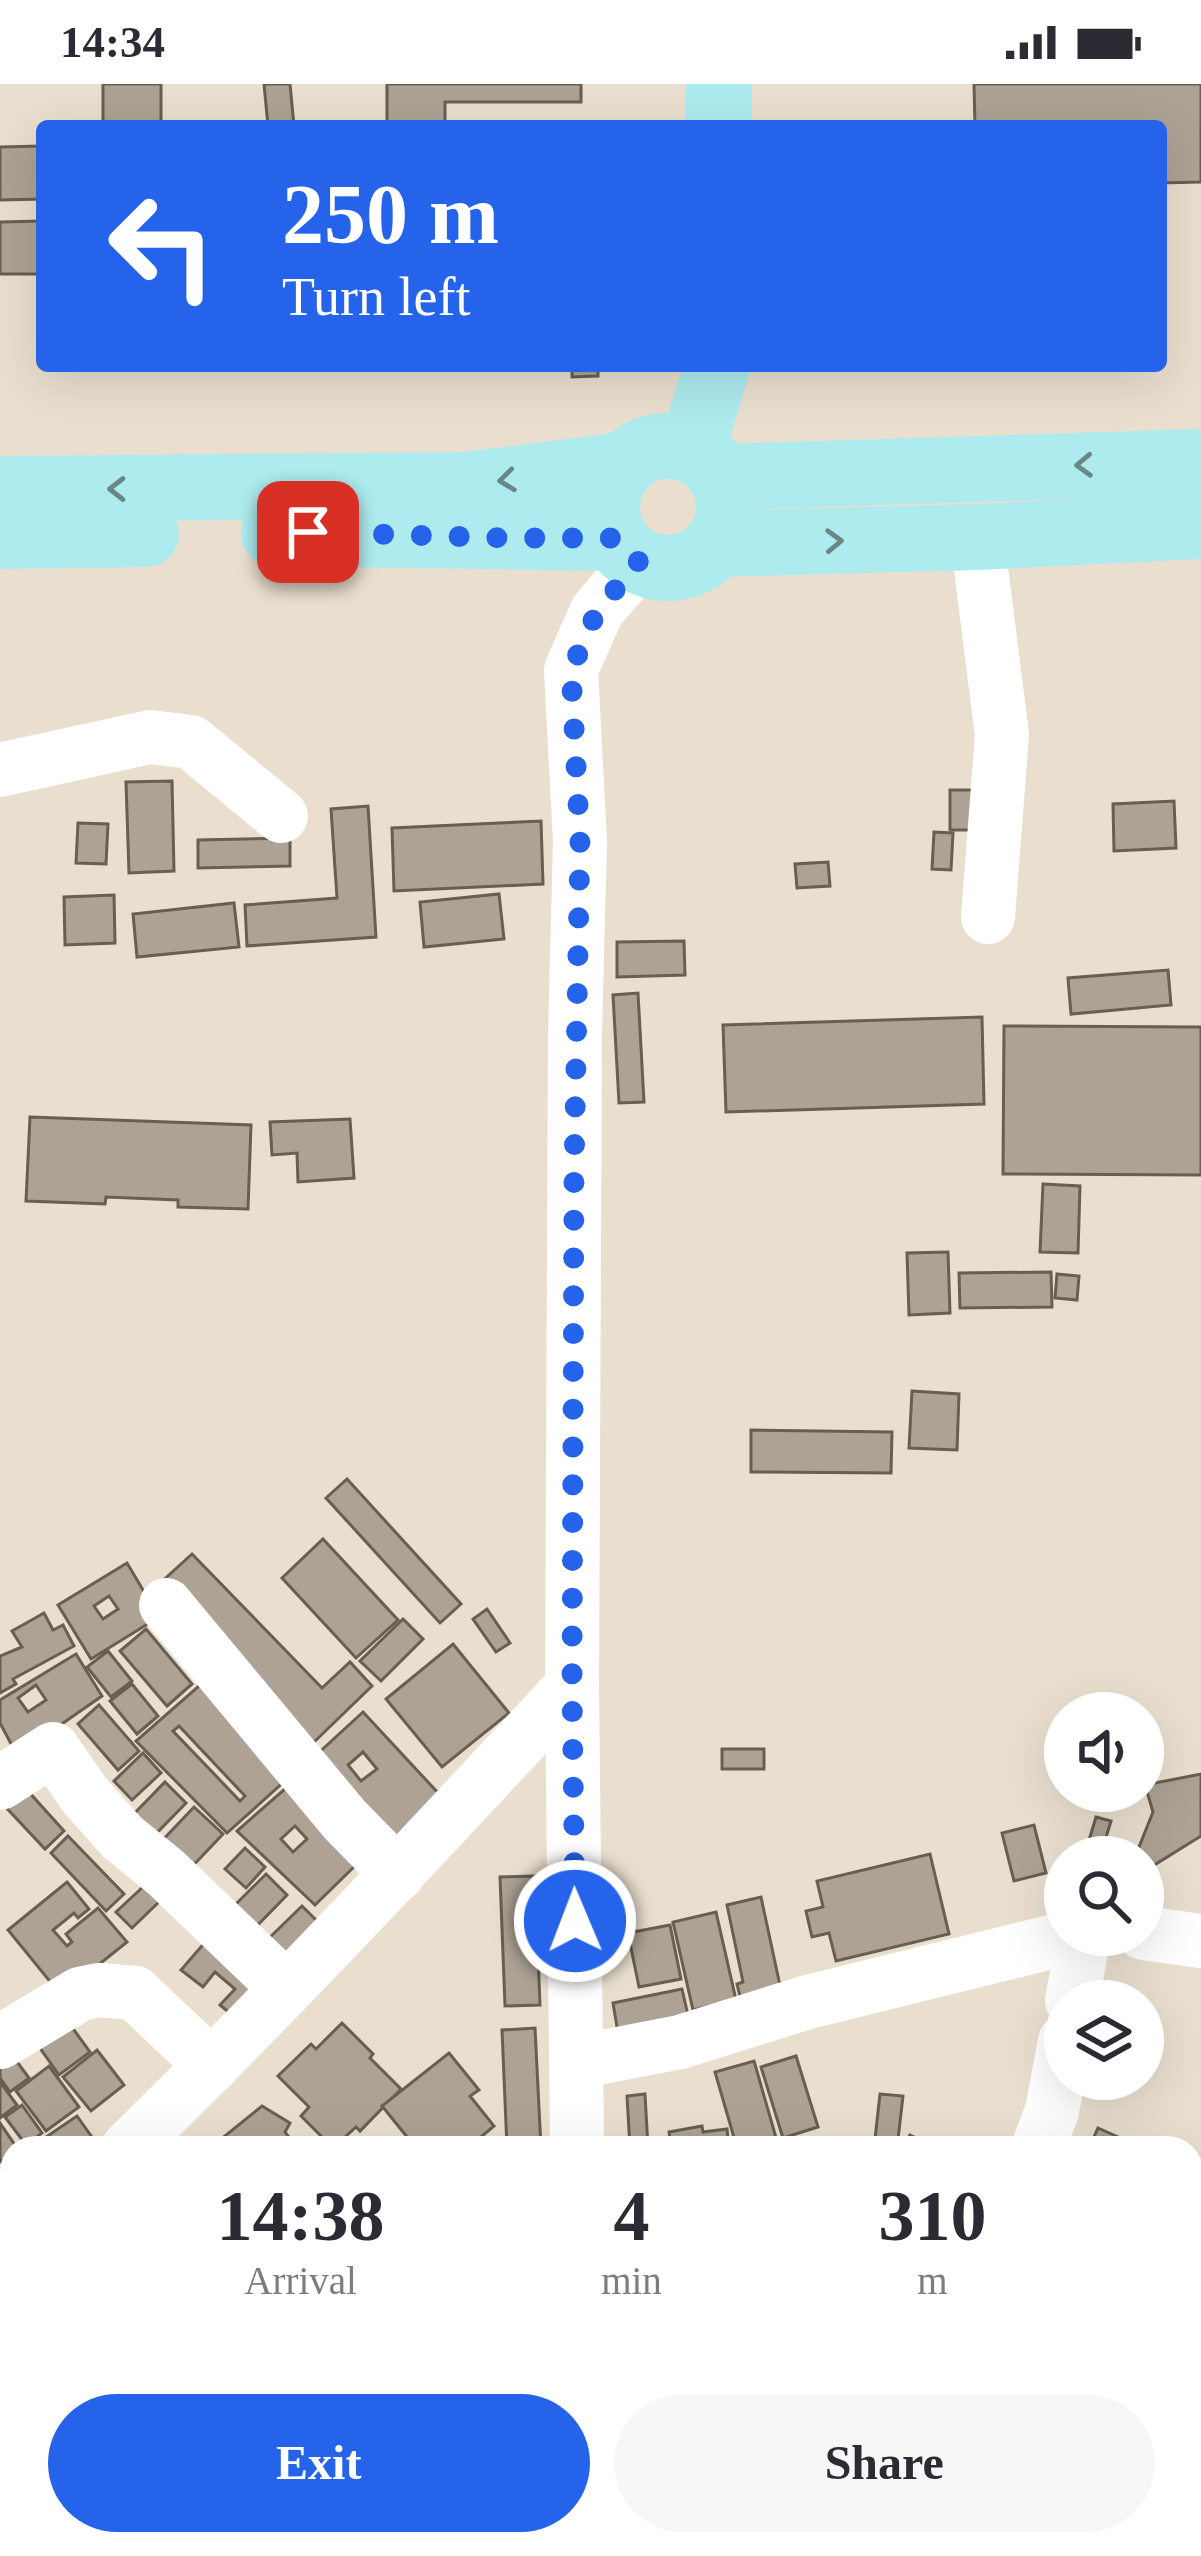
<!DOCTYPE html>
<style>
:root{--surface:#fff;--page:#f7f7f7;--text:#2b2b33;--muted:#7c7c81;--accent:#2563eb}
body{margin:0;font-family:Georgia,serif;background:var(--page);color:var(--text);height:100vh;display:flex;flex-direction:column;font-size:45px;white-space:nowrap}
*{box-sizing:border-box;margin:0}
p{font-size:39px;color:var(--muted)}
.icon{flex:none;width:66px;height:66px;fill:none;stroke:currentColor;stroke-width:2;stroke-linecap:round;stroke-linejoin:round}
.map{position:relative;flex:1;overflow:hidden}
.sheet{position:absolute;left:0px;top:2052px;width:1203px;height:420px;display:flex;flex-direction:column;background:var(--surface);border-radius:36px 36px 0 0;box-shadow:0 12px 48px #0002}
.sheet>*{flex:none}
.banner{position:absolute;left:36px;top:36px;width:1131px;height:252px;border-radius:12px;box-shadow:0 12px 48px #0002;background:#2563eb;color:#fff;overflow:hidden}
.fabs{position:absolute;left:1044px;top:1608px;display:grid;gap:24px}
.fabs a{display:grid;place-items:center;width:120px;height:120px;border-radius:50%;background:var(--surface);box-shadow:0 12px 48px #0002;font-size:60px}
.pin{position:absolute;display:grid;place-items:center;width:102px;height:102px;color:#fff;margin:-51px;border-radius:24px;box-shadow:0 6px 18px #0006}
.me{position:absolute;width:132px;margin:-66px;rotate:359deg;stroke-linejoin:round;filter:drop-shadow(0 0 9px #0008)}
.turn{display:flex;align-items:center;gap:42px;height:252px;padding:0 48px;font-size:54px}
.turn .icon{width:156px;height:156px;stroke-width:2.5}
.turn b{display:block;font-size:84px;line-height:102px}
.eta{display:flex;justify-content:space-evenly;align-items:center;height:204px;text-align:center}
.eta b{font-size:72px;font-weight:700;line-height:84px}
.cta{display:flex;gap:24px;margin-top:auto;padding:24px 48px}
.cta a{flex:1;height:138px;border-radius:72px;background:var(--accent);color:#fff;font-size:48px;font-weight:700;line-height:138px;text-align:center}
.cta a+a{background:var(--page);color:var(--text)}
.status{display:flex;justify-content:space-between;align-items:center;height:84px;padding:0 60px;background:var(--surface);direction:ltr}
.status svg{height:33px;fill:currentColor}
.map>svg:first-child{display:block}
</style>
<div class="status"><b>14:34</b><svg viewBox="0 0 49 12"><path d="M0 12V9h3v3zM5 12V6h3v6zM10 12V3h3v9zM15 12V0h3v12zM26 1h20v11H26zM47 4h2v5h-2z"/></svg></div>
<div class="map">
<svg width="1201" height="2472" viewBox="0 0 1201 2472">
<rect width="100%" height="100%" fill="#eadfcf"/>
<!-- building -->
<g fill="#ada294" stroke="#685e51" stroke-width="3" fill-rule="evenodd">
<rect x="103" y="0" width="58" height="42"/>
<path d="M264,0H290L294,42H268Z"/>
<path d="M387,0H581V18H445V42H387Z"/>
<path d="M974,0H1201V98L1161,99V42H975Z"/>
<path d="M42,62V115L0,116V63Z"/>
<path d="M42,137V190H0V138Z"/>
<path d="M572,282H598V292L572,293Z"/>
<path d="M172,697L174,787L129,789L126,698Z"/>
<rect x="950" y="706" width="39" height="40"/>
<path d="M1174,717L1176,764L1114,767L1113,720Z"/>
<path d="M368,722L376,853L247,862L245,821L337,814L331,725Z"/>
<path d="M541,737L543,800L394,807L392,744Z"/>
<path d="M78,739L108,740L106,780L76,779Z"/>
<path d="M934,748L953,749L951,786L932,785Z"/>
<path d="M290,754V782L198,784V756Z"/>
<path d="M828,778L830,802L797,804L795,780Z"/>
<path d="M499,810L504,855L424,863L420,818Z"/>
<path d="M114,811L115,859L65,861L64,813Z"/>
<path d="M234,819L239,863L137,873L133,830Z"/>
<path d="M684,857L685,891L617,893V858Z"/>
<path d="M1168,886L1171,921L1071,930L1068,894Z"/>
<path d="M638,909L644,1018L619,1019L613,911Z"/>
<path d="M982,933L984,1020L726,1028L723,941Z"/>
<path d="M1004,942L1201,943V1091L1003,1090Z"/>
<path d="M30,1033L251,1041L248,1125L178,1123V1116L106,1113L105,1120L26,1117Z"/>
<path d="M350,1035L354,1094L298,1098L297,1069L272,1071L270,1038Z"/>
<path d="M1043,1100L1080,1102L1078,1169L1040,1168Z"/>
<path d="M948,1168L950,1229L909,1231L907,1169Z"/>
<path d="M1051,1188L1052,1223L960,1224L959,1189Z"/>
<path d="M1057,1190L1079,1192L1077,1216L1055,1214Z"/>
<path d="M912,1307L959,1310L957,1366L909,1364Z"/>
<path d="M751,1346L892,1348L891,1389L751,1388Z"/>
<path d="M347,1395L461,1520L440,1539L326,1414Z"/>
<path d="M323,1455L398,1536L356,1574L282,1494Z"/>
<path d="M192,1470L322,1604L350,1578L372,1602L312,1660L158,1501Z"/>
<path d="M127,1479L159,1533L91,1575L58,1521ZM109,1512L118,1525L103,1535L94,1522Z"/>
<path d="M487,1525L510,1559L496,1568L473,1535Z"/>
<path d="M44,1529L53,1546L63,1541L74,1562L13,1595L16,1600L0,1609V1572L22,1563L12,1547Z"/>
<path d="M403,1535L423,1555L381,1597L360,1577Z"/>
<path d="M146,1545L192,1600L167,1622L120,1567Z"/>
<path d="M453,1560L509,1629L442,1683L386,1615Z"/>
<path d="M108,1567L132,1597L111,1613L87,1583Z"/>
<path d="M76,1570L102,1612L17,1671L0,1639V1616ZM36,1601L46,1616L28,1628L18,1614Z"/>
<path d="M132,1600L158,1632L137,1650L110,1617Z"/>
<path d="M200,1601L287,1695L227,1749L136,1657ZM179,1642L245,1712L240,1717L173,1647Z"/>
<path d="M99,1621L139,1667L118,1686L78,1640Z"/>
<path d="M363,1628L440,1711L390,1758L313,1674ZM363,1668L377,1685L361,1697L348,1681Z"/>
<rect x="722" y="1665" width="42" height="20"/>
<path d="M143,1669L161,1689L132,1716L114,1697Z"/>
<path d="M1201,1690V1752L1143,1788V1773H1135L1153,1728L1145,1701Z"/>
<path d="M18,1696L64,1747L45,1765L0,1717Z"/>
<path d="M165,1698L186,1719L145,1761L124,1740Z"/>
<path d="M286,1704L361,1776L315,1821L237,1747ZM295,1742L307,1755L293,1768L281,1755Z"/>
<path d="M194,1723L223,1750L187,1788L158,1761Z"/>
<path d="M1096,1733L1111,1737L1100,1773H1084Z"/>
<path d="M1034,1741L1046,1789L1014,1797L1002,1749Z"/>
<path d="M68,1752L124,1810L106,1827L51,1769Z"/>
<path d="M245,1764L265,1783L246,1804L225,1785Z"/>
<path d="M930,1770L949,1850L836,1877L829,1849L812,1853L806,1827L823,1823L817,1797Z"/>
<path d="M266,1790L287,1811L246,1853L224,1832Z"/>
<path d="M535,1792L540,1921L505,1922L500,1793Z"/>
<path d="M67,1798L89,1825L78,1834L74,1829L53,1846L67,1862L72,1858L66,1850L98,1824L127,1858L61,1911L8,1846Z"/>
<path d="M146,1800L161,1816L132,1844L116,1828Z"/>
<path d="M761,1813L782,1911L742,1921L737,1900L743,1898L727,1821Z"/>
<path d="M302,1822L325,1845L285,1883L263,1860Z"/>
<path d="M716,1828L736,1916L693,1926L673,1838Z"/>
<path d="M670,1841L681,1895L639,1903L628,1849Z"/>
<path d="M213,1849L270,1897L236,1934L220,1921L235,1905L215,1888L203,1903L181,1886Z"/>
<path d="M682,1905L690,1940L619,1955L613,1919Z"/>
<path d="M66,1935L90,1968L59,1991L35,1957Z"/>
<path d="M342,1939L373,1970L370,1974L401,2005L360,2047L356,2043L333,2064L301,2032L309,2023L278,1992L311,1960L316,1965Z"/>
<path d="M535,1944L541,2064H507L502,1946Z"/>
<path d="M97,1966L124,2001L91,2027L63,1993Z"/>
<path d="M9,1967L29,1994L10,2008L0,1994V1973Z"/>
<path d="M449,1969L479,2006L470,2012L494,2042L468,2064L460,2056L451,2064H416L382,2022Z"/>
<path d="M796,1972L818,2043L783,2054L761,1983Z"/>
<path d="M754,1977L779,2064H737L715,1988Z"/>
<path d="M49,1982L79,2023L46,2047L16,2007Z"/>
<path d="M0,1998L17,2021L0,2034Z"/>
<path d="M645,2010L648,2064H630L627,2012Z"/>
<path d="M880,2010L903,2012L897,2064H874Z"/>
<path d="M22,2021L42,2049L26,2061L5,2033Z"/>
<path d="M262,2022L290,2039L285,2048L297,2064H210Z"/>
<path d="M77,2032L99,2063L54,2064L46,2053Z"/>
<path d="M0,2039L17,2064H12V2070L0,2078Z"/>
<path d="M702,2042L703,2048L727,2045L729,2064H656L655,2057L670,2055L669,2048Z"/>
<path d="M1098,2044L1143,2064H1089Z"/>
<path d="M910,2051L938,2064H903Z"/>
<path d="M1201,2115V2164L1196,2173L1191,2171V2132Z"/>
<path d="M1201,2171V2212L1191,2225V2175L1195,2179Z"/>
<path d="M1192,2259L1201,2268V2328L1195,2334L1191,2330Z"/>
<path d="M1193,2336L1201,2344V2386L1191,2377Z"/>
<path d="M1191,2405L1201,2412V2453L1187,2472H1142L1133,2465L1137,2460H1191Z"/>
<path d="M62,2460H71L83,2472H50Z"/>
<path d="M106,2460L137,2461L234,2460L222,2472H118Z"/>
<path d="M373,2460H381L391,2472H358Z"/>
<path d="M391,2460H444L429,2472H400Z"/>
<path d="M454,2460H472L483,2472H440Z"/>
<path d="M636,2460H681L673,2472H627Z"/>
<path d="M685,2460H720L712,2472H677Z"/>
<path d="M734,2460H782L775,2472H742L731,2465Z"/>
<path d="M807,2460H850L842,2472H799Z"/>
</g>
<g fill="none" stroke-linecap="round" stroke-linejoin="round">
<!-- minor -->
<g stroke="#fff" stroke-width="54">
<path d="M977,453L1002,651L988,833"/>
<path d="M0,686L150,653L191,658L281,732"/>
<path d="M166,1521L345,1736L398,1790"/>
<path d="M0,1699L53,1665L84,1710L122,1753L165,1788L286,1904"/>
<path d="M1143,1849L1201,1857"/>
<path d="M1072,1917L1084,1851"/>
<path d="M0,1958L80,1910L99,1906L135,1909L212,1982"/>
<path d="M577,1978L680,1958L808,1918L1079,1851"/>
<path d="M128,2064C281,1915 427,1758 572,1602"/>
<path d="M577,2064L572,1602L575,950L580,757L571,586L597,527L639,478"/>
<path d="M1038,2064L1052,2027L1065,1957"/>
<path d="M0,2188L12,2176"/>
<path d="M1191,2243L1201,2231"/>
<path d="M1191,2394L1201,2403"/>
<path d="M309,2460L323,2472"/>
<path d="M570,2472L571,2460"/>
<path d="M792,2472L801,2460"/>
</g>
<!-- major -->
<g stroke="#adebef" stroke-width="66">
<path d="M719,0V42"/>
<circle cx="668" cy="423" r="61"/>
<path d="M692,366L717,282"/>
<path d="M722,393L1201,378"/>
<path d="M0,405L466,401L623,381"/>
<path d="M274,449L614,454"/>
<path d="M0,452L146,450"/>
<path d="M717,460L977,453L1201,442"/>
</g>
</g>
<!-- one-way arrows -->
<defs><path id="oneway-chevron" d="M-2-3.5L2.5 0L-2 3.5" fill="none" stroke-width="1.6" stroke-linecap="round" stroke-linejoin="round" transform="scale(3)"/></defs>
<g stroke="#6a8786">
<use href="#oneway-chevron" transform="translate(1084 381) rotate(178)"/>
<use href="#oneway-chevron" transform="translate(507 396) rotate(173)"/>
<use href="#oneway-chevron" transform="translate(117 405) rotate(180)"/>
<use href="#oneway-chevron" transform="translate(834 457) rotate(-2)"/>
</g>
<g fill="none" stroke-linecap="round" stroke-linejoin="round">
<!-- route -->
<path stroke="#2563eb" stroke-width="21" stroke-dasharray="0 37.8" d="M308,448L509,454H614L625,468L639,478L597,527L571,586L580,757L574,1090L572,1602L575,1837"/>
</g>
</svg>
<div class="fabs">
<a><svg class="icon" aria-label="sound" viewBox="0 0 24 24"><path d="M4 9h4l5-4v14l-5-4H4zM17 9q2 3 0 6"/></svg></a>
<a><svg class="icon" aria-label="search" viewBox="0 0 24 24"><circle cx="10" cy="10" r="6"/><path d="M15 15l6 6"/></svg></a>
<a><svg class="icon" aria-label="layers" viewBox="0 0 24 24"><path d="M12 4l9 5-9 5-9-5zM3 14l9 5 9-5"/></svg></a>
</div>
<div class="pin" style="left:308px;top:448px;background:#d93025"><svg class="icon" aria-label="arrive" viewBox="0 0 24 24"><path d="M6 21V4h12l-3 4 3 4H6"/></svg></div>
<svg class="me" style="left:575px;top:1837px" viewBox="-20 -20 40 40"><circle r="17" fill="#2563eb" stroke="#fff" stroke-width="3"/><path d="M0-11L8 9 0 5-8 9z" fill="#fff"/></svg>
<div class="banner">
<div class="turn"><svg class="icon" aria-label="left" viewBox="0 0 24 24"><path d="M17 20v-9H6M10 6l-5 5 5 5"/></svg><div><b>250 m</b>Turn left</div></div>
</div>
<section class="sheet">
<div class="eta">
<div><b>14:38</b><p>Arrival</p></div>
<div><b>4</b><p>min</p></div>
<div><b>310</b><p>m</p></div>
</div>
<div class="cta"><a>Exit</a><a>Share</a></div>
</section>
</div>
